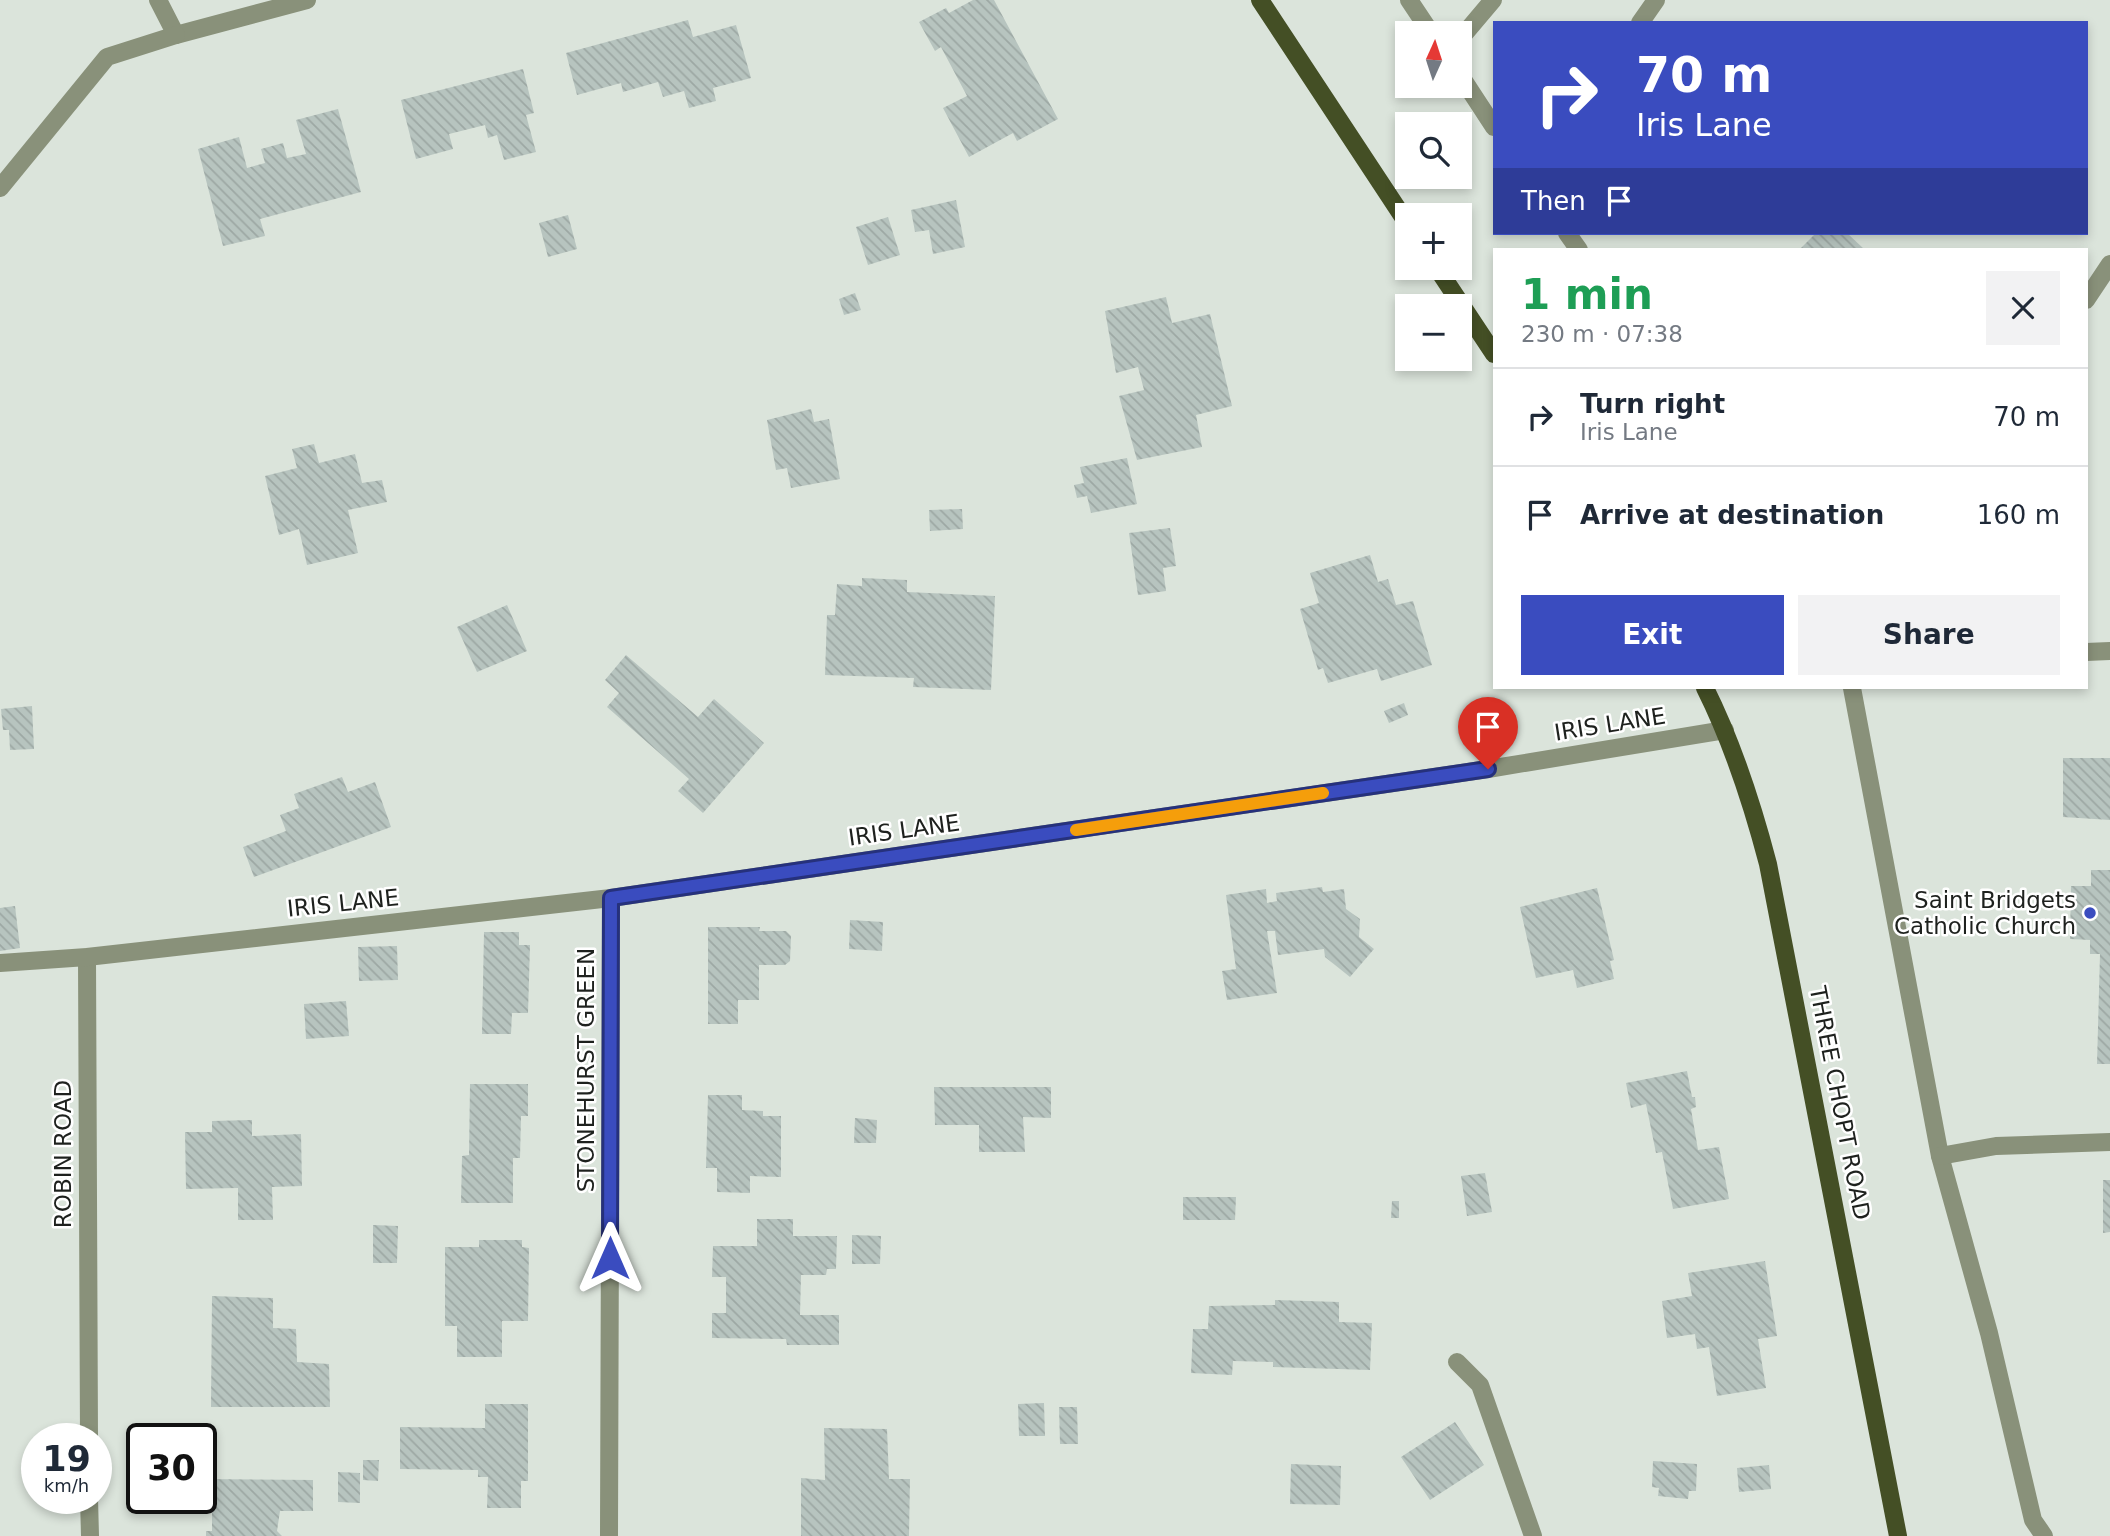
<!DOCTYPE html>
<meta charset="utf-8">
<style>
:root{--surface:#fff;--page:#f2f2f3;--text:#1f2937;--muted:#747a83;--line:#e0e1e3;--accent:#3a4cbf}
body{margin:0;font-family:"DejaVu Sans",sans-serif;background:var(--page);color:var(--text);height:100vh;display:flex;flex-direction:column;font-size:26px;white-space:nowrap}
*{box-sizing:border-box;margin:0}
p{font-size:23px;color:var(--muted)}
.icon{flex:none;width:38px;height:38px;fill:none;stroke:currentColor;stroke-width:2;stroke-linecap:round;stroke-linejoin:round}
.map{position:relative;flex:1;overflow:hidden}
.drawer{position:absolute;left:1493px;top:248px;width:595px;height:441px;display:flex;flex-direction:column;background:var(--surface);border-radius:0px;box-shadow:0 4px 10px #0003}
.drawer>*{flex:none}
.guide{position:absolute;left:1493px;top:21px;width:595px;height:214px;border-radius:0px;box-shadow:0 4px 10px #0003;background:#3a4cbf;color:#fff;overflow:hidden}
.needle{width:46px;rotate:3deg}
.controls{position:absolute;left:1395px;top:21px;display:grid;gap:14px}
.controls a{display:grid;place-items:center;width:77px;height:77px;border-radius:0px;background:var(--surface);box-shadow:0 4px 10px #0003;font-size:35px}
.speed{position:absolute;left:21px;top:1423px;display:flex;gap:14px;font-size:35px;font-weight:700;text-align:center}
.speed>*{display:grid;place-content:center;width:91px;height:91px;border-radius:50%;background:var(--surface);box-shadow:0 4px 10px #0003;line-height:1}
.speed small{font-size:18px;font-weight:400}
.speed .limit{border:4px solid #111;border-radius:10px;background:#fff;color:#111}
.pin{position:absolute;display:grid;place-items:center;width:60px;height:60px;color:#fff;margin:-72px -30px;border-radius:50% 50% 50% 0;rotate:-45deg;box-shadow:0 0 7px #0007}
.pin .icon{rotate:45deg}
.me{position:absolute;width:77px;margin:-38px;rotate:0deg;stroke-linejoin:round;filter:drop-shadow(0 0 5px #0008)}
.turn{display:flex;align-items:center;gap:24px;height:147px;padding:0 28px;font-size:32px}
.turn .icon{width:91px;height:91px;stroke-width:2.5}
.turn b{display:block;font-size:49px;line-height:60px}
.then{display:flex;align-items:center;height:66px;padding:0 28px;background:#0003;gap:14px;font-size:26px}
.round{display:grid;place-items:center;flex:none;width:74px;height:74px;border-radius:0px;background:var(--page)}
.summary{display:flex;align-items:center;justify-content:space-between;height:119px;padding:0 28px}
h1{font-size:42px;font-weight:700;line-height:52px;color:#1e9e55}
.action{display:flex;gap:14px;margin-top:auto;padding:14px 28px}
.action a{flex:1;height:80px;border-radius:0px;background:var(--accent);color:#fff;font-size:28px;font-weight:700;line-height:80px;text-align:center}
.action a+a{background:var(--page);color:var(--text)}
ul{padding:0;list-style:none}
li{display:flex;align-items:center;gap:21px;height:98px;padding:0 28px;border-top:2px solid var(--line)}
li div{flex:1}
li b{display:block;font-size:26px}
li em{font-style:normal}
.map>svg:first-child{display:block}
</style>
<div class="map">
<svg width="2110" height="1536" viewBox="0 0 2110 1536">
<defs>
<pattern id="building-back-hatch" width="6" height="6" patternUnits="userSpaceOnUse" patternTransform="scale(1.75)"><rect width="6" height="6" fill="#b7c4bf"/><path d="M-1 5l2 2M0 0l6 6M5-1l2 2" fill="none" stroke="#9da8a4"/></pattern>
</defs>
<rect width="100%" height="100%" fill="#dbe4db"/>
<!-- building -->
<g fill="url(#building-back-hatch)">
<path d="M973,0H994L1058,119L1017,141L1013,133L969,157L943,108L967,96L941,47L935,51L919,22L946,8L949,13Z"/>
<path d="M688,20L693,37L736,25L751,78L713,88L716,101L689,108L684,91L663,97L658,82L623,92L621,83L577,95L566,53Z"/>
<path d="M523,69L534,113L526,115L536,152L504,160L497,135L488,138L485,125L449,134L453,149L416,159L401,100Z"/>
<path d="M338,109L361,192L260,219L265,236L223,246L198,149L239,137L247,168L265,163L261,149L283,143L287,158L306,154L296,120Z"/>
<path d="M956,200L965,247L933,254L929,230L915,232L911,210Z"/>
<path d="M568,215L577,249L548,257L539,223Z"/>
<path d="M888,217L900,255L868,265L856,227Z"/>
<path d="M1816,233H1847L1865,250H1799Z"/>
<path d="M855,293L861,310L844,315L839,299Z"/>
<path d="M1166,297L1172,323L1210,314L1232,406L1196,415L1202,447L1137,460L1119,396L1144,390L1138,367L1116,373L1105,311Z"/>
<path d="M811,409L814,422L829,419L840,479L791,488L787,468L776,470L767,420Z"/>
<path d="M314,444L319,463L355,454L362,483L382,480L387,502L348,510L358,553L307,565L299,529L279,535L265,476L297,468L292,449Z"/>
<path d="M1127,458L1137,504L1091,513L1087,496L1077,498L1074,485L1084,483L1080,467Z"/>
<path d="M962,509L963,529L930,531L929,510Z"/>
<path d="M1170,528L1176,566L1163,568L1166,591L1138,595L1129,533Z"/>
<path d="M1370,555L1378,582L1388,579L1396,605L1413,601L1432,665L1381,681L1377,669L1328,683L1323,668L1318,670L1300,609L1319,603L1310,573Z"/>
<path d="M862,578L907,580V592L995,596L991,690L913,687L914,678L825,675L827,615H835L837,584L862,586Z"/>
<path d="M507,605L527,651L477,672L457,627Z"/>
<path d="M626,655L698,717L714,699L764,743L703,813L678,791L689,779L607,707L619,693L605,680Z"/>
<path d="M1404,703L1408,715L1389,723L1384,711Z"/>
<path d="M32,706L34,749L10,750L9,730H3L1,709Z"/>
<path d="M2063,758H2110V820L2063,817Z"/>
<path d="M342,777L348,792L375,782L391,827L254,877L243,847L286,831L280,815L299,808L294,794Z"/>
<path d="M2091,870H2110V1064H2097L2100,954H2090V940L2070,939L2071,886H2091Z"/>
<path d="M1322,887L1323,892L1344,889L1346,909L1360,919L1359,937L1374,949L1350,977L1325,957L1324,949L1278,955L1275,931H1267L1277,993L1227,1000L1222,971L1236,969L1226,895L1266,889L1267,903L1277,901L1276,893Z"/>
<path d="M1597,888L1614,960L1610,961L1614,979L1577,988L1573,970L1536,978L1520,907Z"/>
<path d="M15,906L20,948L0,951V908Z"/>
<path d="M850,920L883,922L882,951L849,949Z"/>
<path d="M708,927H760L759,931H786L791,936L790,961L785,965H759V1000H738V1024H708Z"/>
<path d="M484,932H519V945H530L528,1013H512L511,1034H482Z"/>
<path d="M397,946L398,980L359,981L358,947Z"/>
<path d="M346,1001L349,1036L306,1039L304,1004Z"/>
<path d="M1687,1071L1692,1097H1695L1696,1107L1691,1109L1698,1150L1719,1147L1729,1199L1673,1209L1662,1152L1656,1153L1646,1104L1631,1108L1626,1083Z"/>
<path d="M470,1084H528V1116H521L520,1158H513V1203H461L462,1156L469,1155Z"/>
<path d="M934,1087H1051V1118L1023,1117L1025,1152H979V1125H935Z"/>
<path d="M708,1095H742V1110L763,1111V1116H781V1177L750,1176V1193L717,1192V1168H706Z"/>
<path d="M855,1118L877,1120L876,1143H854Z"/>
<path d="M252,1120V1136L301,1134L302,1186L272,1187L273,1220H238V1188L186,1189L185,1132H212V1121Z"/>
<path d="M1485,1173L1492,1212L1467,1216L1461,1176Z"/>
<path d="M2103,1180H2110V1232L2103,1233Z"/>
<path d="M1183,1197H1236L1235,1220H1183Z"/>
<path d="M1392,1201H1399V1218H1391Z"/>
<path d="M757,1219H793V1236H837L836,1269H827L826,1275H801L800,1315H839V1345H787L786,1339L712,1338V1313H726V1277H712L713,1246H757Z"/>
<path d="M373,1225L398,1226L397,1263H373Z"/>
<path d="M852,1235L881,1236L880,1264H852Z"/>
<path d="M479,1240H522V1247L529,1248L528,1321H502V1357H457V1326H445V1247H479Z"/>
<path d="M1765,1261L1777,1336L1758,1339L1766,1388L1717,1396L1709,1347L1697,1349L1695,1334L1667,1338L1662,1301L1692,1296L1688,1273Z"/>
<path d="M212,1296L273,1298V1328L296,1329L297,1362L329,1364L330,1407H211Z"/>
<path d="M1275,1300L1339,1302V1322L1372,1323L1370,1370L1273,1367V1362L1233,1361L1232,1375L1191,1373L1193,1329H1208L1209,1306L1275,1305Z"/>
<path d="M1044,1403L1045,1436H1019L1018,1404Z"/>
<path d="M485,1404H528V1481H521V1508H487L488,1477H478V1470L400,1469V1427L485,1428Z"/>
<path d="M1059,1407H1077L1078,1444H1060Z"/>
<path d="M1455,1422L1484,1465L1430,1500L1401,1457Z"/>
<path d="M824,1428L887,1429L889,1479H910L909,1536H801V1478L825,1480Z"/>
<path d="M363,1460H379L378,1481L363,1480Z"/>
<path d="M1653,1461L1697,1464L1696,1491H1689L1688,1499L1658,1496L1659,1488L1652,1487Z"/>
<path d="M1291,1464L1341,1466L1340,1505L1290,1504Z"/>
<path d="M1769,1465L1771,1489L1739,1492L1737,1468Z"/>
<path d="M338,1472L360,1473V1503L338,1502Z"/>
<path d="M201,1479L313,1480V1511H280L277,1531L282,1536H206V1531H212V1507L195,1508V1498H201Z"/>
</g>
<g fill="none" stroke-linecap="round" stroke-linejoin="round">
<!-- minor -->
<g stroke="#89917a" stroke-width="18">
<path d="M158,0L176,35L307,0"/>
<path d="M1409,0L1431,33"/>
<path d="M1640,23L1656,0"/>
<path d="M1460,39L1493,0"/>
<path d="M1460,75L1494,127"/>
<path d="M0,188L107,57L176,35"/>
<path d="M1567,233L1579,250"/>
<path d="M2086,300L2110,264"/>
<path d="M2086,652L2110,651"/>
<path d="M1852,688L1940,1156L1989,1333L2033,1520L2044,1536"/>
<path d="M87,957L89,1438"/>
<path d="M0,963L87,957L611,898L1488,769L1725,730"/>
<path d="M1940,1156L1996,1146L2110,1142"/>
<path d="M1457,1362L1480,1385L1533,1536"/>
<path d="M89,1498L90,1536"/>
<path d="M609,1536L611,898"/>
</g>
<!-- major -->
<g stroke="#444f25" stroke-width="18">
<path d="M1260,0L1407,223"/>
<path d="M1437,268L1494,354"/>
<path d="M1705,688C1733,744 1752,803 1768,864L1898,1536"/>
</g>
</g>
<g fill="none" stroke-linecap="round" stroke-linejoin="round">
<!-- route casing -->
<g stroke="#26317c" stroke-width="18">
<path id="route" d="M610,1258L611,898L1488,769"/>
</g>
<!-- route -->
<use href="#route" stroke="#3a4cbf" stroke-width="12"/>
<!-- slow -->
<path stroke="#f59e0b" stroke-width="12" d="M1076,830L1323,793"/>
</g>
<!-- markers -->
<circle fill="#3a4cbf" stroke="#fff" stroke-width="2.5" cx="2090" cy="913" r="7"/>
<g text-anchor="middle" stroke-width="5" stroke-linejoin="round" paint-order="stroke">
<!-- street labels -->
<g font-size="23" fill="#1e211e" stroke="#fff">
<text transform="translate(1610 724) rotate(-9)" y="8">IRIS LANE</text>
<text transform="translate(904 830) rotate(-8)" y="8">IRIS LANE</text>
<text transform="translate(343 903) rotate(-6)" y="8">IRIS LANE</text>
<text transform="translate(586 1070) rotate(-90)" y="8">STONEHURST GREEN</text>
<text transform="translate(1840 1103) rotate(79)" y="8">THREE CHOPT ROAD</text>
<text transform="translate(63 1154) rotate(-90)" y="8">ROBIN ROAD</text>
</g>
<!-- poi labels -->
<g font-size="23" fill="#1e211e" stroke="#fff" text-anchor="end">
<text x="2076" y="908">Saint Bridgets<tspan x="2076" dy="26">Catholic Church</tspan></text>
</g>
</g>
</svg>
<div class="controls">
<a><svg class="needle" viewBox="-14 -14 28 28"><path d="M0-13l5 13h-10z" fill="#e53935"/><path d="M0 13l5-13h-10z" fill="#747a83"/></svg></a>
<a><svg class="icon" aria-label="search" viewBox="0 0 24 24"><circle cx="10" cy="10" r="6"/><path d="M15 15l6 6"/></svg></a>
<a>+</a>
<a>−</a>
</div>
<div class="speed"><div>19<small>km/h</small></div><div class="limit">30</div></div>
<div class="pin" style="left:1488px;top:769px;background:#d93025"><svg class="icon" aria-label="arrive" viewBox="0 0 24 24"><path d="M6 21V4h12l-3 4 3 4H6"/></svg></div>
<svg class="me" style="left:610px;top:1258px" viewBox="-20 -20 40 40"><path d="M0-17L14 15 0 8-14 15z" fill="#3a4cbf" stroke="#fff" stroke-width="4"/></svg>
<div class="guide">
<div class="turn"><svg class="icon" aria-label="right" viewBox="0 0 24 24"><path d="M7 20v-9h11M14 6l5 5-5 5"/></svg><div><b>70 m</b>Iris Lane</div></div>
<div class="then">Then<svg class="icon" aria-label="arrive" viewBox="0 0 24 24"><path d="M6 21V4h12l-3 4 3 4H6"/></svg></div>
</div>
<section class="drawer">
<div class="summary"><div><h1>1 min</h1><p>230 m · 07:38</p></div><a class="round"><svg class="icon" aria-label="close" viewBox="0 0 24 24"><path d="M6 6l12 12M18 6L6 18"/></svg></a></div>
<ul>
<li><svg class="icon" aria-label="right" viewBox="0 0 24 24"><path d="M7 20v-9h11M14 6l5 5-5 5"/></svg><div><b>Turn right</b><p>Iris Lane</p></div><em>70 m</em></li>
<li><svg class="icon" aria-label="arrive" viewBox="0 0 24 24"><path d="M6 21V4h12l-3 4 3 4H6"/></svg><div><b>Arrive at destination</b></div><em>160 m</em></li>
</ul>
<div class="action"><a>Exit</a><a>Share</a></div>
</section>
</div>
